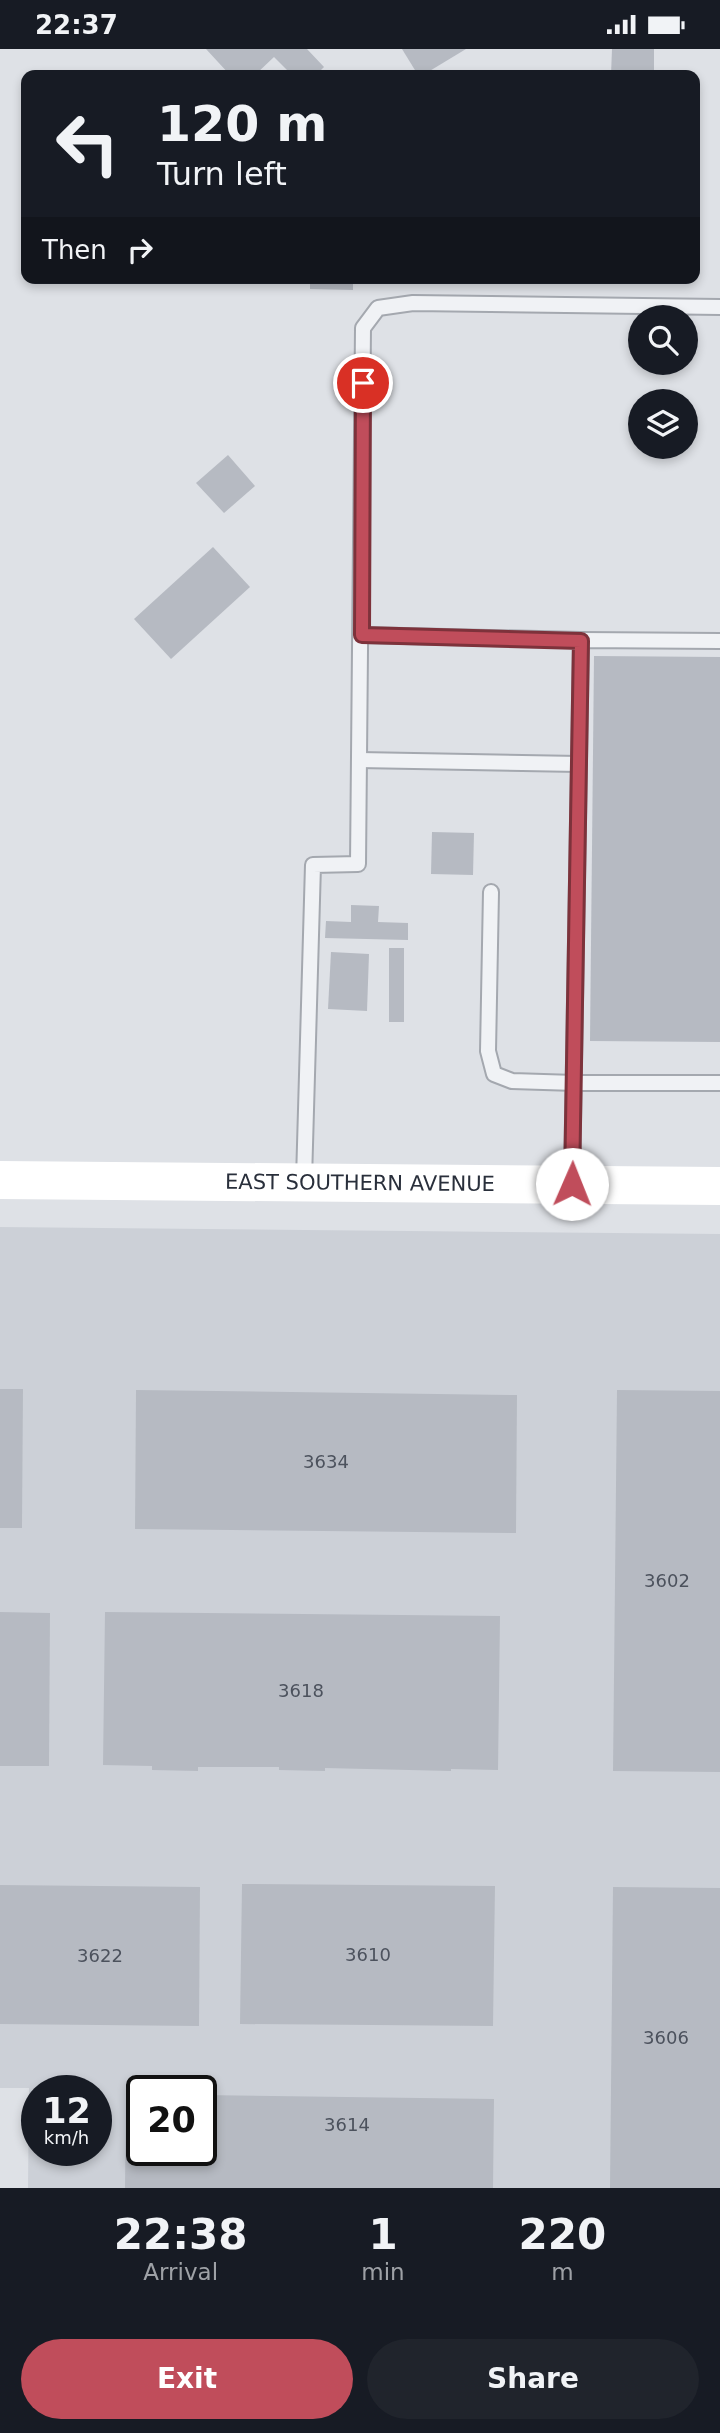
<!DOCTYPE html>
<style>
:root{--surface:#171b24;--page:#20242c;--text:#f1f3f6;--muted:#9ea1a6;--accent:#c04d5b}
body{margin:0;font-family:"DejaVu Sans",sans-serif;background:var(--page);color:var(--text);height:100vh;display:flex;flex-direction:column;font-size:26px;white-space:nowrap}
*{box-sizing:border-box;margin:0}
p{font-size:23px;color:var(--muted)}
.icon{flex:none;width:38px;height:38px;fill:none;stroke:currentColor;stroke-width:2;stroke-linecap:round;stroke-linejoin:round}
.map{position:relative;height:2139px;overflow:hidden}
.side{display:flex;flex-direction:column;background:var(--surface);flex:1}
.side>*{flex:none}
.top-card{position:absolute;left:21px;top:21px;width:679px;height:214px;border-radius:14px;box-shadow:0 4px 10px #0003;background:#171b24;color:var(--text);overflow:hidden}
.controls{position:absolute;left:628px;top:256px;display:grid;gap:14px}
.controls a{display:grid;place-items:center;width:70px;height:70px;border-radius:50%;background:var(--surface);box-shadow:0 4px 10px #0003;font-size:35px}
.speed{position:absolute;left:21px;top:2026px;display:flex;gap:14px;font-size:35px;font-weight:700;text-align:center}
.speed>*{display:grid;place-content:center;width:91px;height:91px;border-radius:50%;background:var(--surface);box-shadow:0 4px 10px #0003;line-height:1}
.speed small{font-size:18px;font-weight:400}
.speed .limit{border:4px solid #111;border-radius:10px;background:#fff;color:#111}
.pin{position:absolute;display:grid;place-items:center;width:60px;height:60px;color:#fff;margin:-30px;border:4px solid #fff;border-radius:50%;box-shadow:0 2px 7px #0007}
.me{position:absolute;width:77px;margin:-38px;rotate:1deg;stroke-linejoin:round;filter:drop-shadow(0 0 5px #0008)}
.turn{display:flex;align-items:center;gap:24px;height:147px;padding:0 21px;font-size:32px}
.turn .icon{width:91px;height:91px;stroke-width:2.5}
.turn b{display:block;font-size:49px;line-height:60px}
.then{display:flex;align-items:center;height:66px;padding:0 21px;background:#0003;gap:14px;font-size:26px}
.eta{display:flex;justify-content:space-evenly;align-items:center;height:119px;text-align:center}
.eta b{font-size:42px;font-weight:700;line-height:49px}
.action{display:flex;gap:14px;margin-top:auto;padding:14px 21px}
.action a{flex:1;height:80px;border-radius:42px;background:var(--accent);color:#fff;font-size:28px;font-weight:700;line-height:80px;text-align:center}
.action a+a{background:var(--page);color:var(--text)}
.status{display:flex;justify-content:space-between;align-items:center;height:49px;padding:0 35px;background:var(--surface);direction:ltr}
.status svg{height:19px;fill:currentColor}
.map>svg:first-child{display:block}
</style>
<div class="status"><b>22:37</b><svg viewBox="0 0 49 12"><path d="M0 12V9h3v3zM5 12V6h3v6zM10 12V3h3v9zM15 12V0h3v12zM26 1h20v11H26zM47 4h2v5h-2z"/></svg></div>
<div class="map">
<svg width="720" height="2139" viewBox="0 0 720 2139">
<rect width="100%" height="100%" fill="#dee1e6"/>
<!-- built -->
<path fill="#ccd0d7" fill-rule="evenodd" d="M0,1178L720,1185V2139H28L29,2039H0ZM37,2042H96V2102H37ZM142,2042H201V2102H142Z"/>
<!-- building -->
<g fill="#b6bac2">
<path d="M206,0H307L324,18L316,26H292L274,8L255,26H230Z"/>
<path d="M402,0H466L423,26H418Z"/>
<path d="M612,0H654V26H611Z"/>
<path d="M310,229H353V241L310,240Z"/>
<path d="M228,406L255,437L224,464L196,434Z"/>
<path d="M213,498L250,538L171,610L134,570Z"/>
<path d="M594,607L720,608V993L590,992Z"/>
<path d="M432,783L474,784L473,826L431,825Z"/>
<path d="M351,856L379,857L378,873L408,874V891L325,889L326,872L351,873Z"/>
<rect x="389" y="899" width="15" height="74"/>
<path d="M331,903L369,905L367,962L328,960Z"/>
<path d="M0,1340H23L22,1479H0Z"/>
<path d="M136,1341L517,1346L516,1484L135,1480Z"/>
<path d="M617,1341L720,1342V1723L613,1722Z"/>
<path d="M0,1563L50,1564L49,1717H0Z"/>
<path d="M105,1563L500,1567L498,1721L451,1720V1722L325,1719V1722L279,1721V1718H198V1722L152,1721V1717L103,1716Z"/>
<path d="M242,1835L495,1837L493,1977L240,1975Z"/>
<path d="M0,1836L200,1838L199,1977L0,1975Z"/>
<path d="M613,1838L720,1839V2139H610Z"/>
<path d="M126,2045H142V2102H201V2046L494,2050L493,2139H125Z"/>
</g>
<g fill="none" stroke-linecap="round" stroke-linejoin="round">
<!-- lane casing -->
<g stroke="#a4a8af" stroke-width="18">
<g id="lane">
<path d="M362,586L581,591"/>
<path d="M359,711L579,715"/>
<path d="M491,843L488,1002L494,1025L512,1032L575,1034H720"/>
<path d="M304,1131L313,816L358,815L363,279L378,259L413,254L720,258"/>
<path d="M572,1133L581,591L720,592"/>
</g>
</g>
<!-- lane -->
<use href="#lane" stroke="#f0f2f5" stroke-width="14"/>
<!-- secondary -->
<path stroke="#fff" stroke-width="38" id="s1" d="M0,1131L720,1137"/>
</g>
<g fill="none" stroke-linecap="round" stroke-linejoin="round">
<!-- route casing -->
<g stroke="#7d323b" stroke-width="18">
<path id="route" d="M363,334L362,586L581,592L572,1135"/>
</g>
<!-- route -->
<use href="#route" stroke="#c04d5b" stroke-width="12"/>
</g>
<g text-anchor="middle" stroke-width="7" stroke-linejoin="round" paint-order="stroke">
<!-- number labels -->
<g font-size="18" fill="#4c525d">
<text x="326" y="1419">3634</text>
<text x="667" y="1538">3602</text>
<text x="301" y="1648">3618</text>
<text x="368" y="1912">3610</text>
<text x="100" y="1913">3622</text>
<text x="666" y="1995">3606</text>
<text x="347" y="2082">3614</text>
</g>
<!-- street labels -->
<g font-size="21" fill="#292f3b" stroke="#edf0f4">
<text dy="7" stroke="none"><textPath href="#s1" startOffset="360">EAST SOUTHERN AVENUE</textPath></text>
</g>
</g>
</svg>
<div class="controls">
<a><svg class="icon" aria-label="search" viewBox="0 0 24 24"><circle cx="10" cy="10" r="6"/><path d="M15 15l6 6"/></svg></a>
<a><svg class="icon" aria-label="layers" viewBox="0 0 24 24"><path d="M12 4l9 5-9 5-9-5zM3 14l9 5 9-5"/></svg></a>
</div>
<div class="speed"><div>12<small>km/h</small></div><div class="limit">20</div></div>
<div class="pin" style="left:363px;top:334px;background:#d93025"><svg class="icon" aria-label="arrive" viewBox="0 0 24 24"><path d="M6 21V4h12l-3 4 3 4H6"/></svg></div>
<svg class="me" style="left:572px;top:1135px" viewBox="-20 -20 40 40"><circle r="19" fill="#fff"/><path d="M0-13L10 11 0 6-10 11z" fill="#c04d5b"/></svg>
<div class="top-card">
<div class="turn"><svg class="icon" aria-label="left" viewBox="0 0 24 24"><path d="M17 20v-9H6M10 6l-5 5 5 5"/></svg><div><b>120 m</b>Turn left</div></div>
<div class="then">Then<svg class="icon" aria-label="right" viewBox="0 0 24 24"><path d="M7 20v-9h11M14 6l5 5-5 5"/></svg></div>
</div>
</div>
<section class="side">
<div class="eta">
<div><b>22:38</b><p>Arrival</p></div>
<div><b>1</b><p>min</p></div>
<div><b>220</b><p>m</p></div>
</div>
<div class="action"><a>Exit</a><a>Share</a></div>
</section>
